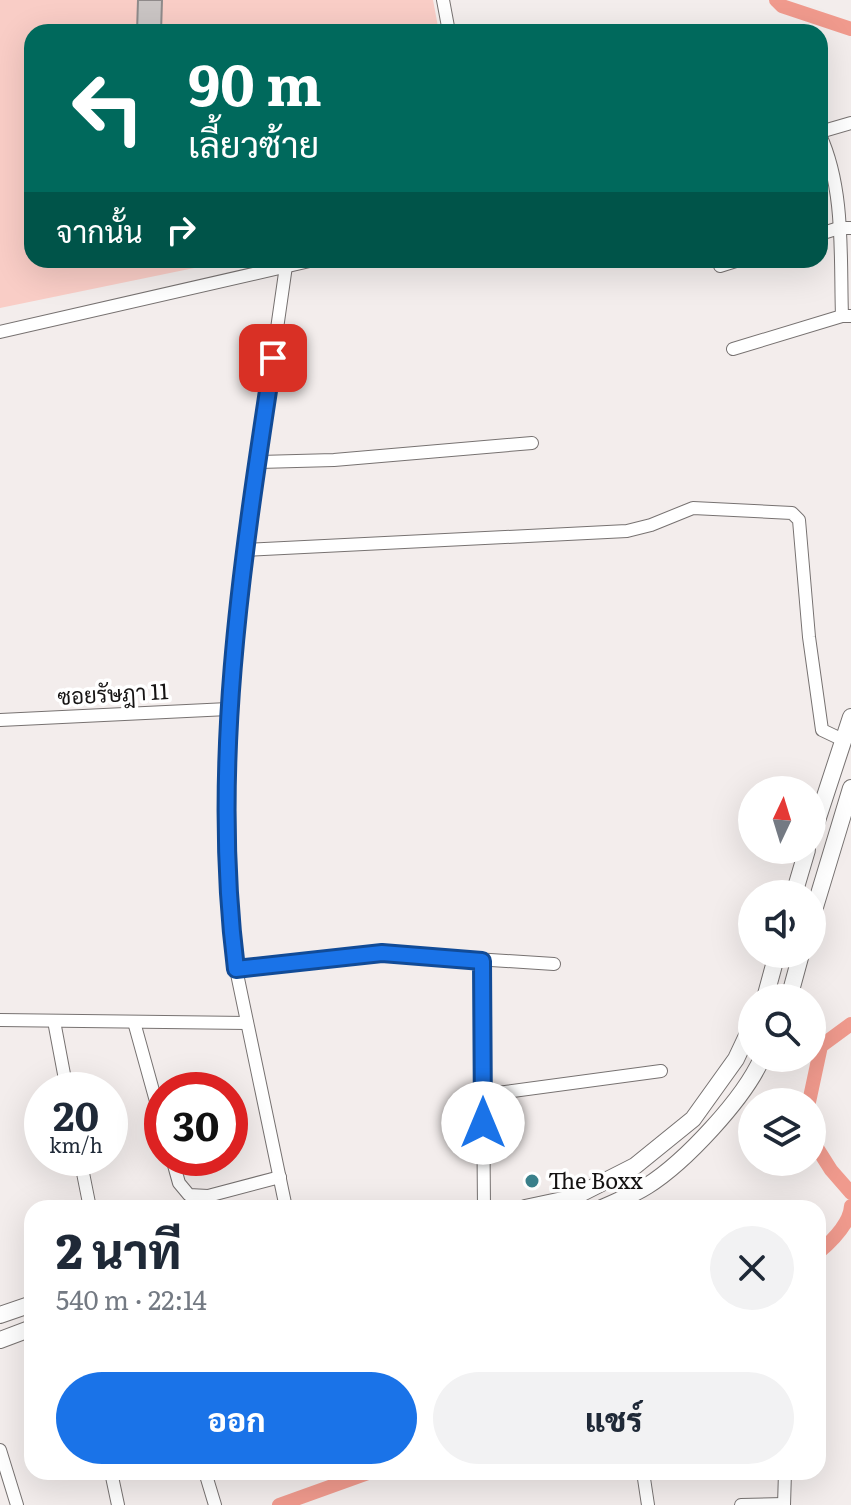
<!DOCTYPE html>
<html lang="th">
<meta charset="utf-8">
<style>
:root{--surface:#fff;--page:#f2f2f3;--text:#1f2937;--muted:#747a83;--accent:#1a73e8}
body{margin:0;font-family:Literata,Sarabun,serif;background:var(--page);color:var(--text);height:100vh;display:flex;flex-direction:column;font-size:30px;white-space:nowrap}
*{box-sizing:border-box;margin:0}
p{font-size:26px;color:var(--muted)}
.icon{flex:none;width:44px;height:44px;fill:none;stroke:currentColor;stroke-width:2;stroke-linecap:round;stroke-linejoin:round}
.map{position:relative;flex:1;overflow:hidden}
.sheet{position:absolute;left:24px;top:1200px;width:802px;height:280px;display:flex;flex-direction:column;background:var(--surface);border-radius:24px;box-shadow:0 8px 32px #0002}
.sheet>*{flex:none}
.hud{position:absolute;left:24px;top:24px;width:804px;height:244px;border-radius:24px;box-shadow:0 8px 32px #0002;background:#00695c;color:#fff;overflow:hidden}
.needle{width:52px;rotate:4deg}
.controls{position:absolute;left:738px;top:776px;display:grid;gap:16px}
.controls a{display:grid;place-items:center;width:88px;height:88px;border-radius:50%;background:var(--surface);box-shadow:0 8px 32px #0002;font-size:40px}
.speed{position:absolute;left:24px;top:1072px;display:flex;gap:16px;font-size:40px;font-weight:700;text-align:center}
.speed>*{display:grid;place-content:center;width:104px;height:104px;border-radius:50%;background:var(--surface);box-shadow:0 8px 32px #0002;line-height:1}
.speed small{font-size:20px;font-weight:400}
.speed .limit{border:12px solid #d22;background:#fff;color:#111}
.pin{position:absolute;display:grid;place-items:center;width:68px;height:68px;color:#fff;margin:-34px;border-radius:16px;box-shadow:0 4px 12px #0006}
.me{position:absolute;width:88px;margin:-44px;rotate:0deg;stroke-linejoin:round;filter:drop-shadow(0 0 6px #0008)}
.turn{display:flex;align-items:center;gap:28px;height:168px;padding:0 32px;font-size:36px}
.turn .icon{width:104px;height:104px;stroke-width:2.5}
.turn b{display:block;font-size:56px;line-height:68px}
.then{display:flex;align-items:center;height:76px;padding:0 32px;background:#0003;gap:16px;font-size:30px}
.round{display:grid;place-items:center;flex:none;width:84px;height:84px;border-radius:42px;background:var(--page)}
.headline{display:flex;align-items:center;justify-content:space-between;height:136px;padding:0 32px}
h1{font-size:48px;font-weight:800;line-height:60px}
.primary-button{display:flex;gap:16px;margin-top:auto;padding:16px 32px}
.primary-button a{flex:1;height:92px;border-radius:48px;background:var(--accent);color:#fff;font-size:32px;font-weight:800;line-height:92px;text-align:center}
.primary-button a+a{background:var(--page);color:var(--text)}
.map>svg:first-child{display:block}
</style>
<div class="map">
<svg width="851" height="1505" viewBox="0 0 851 1505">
<rect width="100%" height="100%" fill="#f3edec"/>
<!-- green -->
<path fill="#f9cdc6" d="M0,0H433L439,32H32V260H233L0,308Z"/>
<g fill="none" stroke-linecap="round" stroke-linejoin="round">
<!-- canal -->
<g stroke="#f09a8d" stroke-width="14">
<path d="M776,0L782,6L851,29"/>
<path d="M809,1102L821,1046L851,1024"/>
<path d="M812,1140L831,1170L851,1193"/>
<path d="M818,1253C831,1242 850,1223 851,1206"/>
<path d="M279,1505L371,1472"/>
</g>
</g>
<!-- building -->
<path fill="#cac5c4" stroke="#8f8a8a" stroke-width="2" d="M138,0H162L161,32H137Z"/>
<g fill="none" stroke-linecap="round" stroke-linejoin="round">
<!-- minor casing -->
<g stroke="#777271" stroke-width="14">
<g id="minor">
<path d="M443,0L449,32"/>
<path d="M820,132L851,123"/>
<path d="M820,135C845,189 840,257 842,316"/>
<path d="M820,234L839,228H851"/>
<path d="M286,266L237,607L228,709L224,824L229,918L236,969L286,1208"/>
<path d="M720,266L739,260"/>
<path d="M0,332L314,260"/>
<path d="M733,349L842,316H851"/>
<path d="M259,462L334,460L532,443"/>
<path d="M245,550L627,531L651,525L693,508L792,513L799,520L809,637L822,730L843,740"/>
<path d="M0,720L228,709"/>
<path d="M482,961L484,1208"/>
<path d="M236,969L382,953L554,964"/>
<path d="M0,1020L247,1023"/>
<path d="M54,1021L67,1090"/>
<path d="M134,1022L162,1123"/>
<path d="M483,1095L661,1071"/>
<path d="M80,1158L90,1208"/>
<path d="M172,1158L179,1183L189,1195L208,1196L280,1177"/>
<path d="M0,1450L17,1505"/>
<path d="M111,1472L118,1505"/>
<path d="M205,1472L215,1505"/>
<path d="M643,1472L648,1505"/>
<path d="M741,1505L784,1504"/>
<path d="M784,1505L785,1472"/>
</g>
</g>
<!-- tertiary casing -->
<g stroke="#777271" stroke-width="18">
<g id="tertiary">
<path d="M812,836L851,717"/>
<path d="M794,894L807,850"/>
<path d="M812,917L851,788"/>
<path d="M765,998L777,954"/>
<path d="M789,998L801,954"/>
<path d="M525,1208L572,1198L635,1166L693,1119L736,1059L752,1025"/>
<path d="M602,1208C617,1201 633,1195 647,1186C685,1162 744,1099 762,1058"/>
<path d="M0,1315L32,1304"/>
<path d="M0,1340L32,1328"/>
</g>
</g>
<!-- minor -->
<use href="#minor" stroke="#fff" stroke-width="12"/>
<!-- tertiary -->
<use href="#tertiary" stroke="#fff" stroke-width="16"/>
</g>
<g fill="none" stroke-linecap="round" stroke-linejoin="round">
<!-- route casing -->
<g stroke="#114b97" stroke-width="20">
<path id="route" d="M273,358C242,561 210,764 236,969L382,953L482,961L483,1123"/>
</g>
<!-- route -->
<use href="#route" stroke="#1a73e8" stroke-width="14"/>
</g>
<!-- markers -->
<circle fill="#3a808b" stroke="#fff" stroke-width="3" cx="532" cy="1181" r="8"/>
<g text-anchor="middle" stroke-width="7" stroke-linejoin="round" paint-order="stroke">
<!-- street labels -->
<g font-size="22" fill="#151313" stroke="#fff">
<text transform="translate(113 694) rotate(-3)" y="8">ซอยรัษฎา 11</text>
</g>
<!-- poi labels -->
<g font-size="22" fill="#151313" stroke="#fff" text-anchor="start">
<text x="548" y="1189">The Boxx</text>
</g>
</g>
</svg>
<div class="controls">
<a><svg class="needle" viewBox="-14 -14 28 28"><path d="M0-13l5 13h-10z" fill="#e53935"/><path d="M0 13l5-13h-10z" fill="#747a83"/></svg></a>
<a><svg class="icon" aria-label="sound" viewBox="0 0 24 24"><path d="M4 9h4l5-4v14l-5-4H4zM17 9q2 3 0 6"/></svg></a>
<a><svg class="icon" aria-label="search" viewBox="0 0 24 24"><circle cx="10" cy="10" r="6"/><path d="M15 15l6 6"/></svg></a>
<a><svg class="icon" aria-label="layers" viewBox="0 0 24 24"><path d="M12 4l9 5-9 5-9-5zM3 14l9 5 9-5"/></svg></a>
</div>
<div class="speed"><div>20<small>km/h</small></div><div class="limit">30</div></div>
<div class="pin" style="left:273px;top:358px;background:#d93025"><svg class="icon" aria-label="arrive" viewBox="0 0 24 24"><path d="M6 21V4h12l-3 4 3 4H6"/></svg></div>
<svg class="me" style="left:483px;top:1123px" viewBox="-20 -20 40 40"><circle r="19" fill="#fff"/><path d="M0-13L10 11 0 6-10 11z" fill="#1a73e8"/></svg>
<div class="hud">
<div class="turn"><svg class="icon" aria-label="left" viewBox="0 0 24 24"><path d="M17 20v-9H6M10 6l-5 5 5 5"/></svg><div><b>90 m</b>เลี้ยวซ้าย</div></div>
<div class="then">จากนั้น<svg class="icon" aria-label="right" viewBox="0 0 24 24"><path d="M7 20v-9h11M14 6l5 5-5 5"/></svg></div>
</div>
<section class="sheet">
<div class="headline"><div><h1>2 นาที</h1><p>540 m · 22:14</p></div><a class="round"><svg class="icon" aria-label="close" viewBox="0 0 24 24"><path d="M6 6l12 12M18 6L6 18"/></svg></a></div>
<div class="primary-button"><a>ออก</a><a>แชร์</a></div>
</section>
</div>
